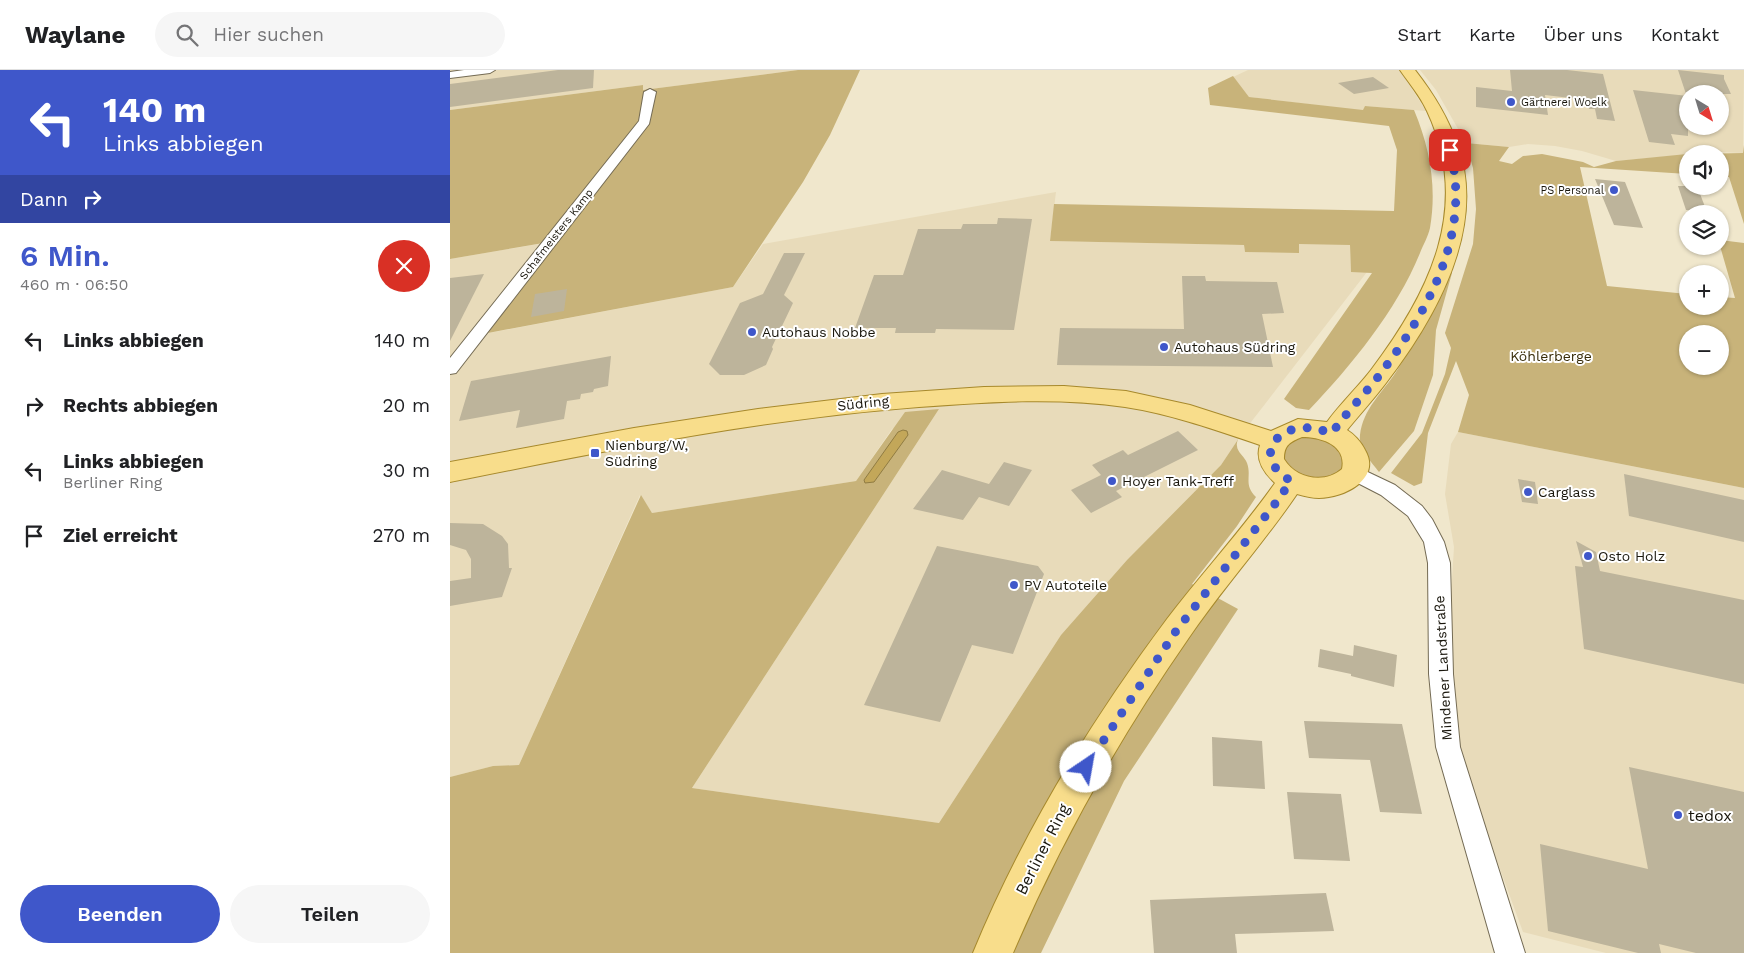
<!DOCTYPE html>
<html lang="de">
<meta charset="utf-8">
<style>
:root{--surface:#fff;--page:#f6f6f6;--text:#202124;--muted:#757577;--line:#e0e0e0;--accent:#3f57ca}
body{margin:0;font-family:"Work Sans",sans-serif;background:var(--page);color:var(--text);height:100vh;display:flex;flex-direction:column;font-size:19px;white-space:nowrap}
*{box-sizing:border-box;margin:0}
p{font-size:16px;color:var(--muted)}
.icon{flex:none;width:28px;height:28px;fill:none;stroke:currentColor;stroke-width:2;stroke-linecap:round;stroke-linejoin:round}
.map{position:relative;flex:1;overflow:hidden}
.sheet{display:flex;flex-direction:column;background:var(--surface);width:450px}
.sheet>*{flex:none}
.hud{background:#3f57ca;color:#fff;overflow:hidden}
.needle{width:32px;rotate:142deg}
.fabs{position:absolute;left:1229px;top:15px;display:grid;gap:10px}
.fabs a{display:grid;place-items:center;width:50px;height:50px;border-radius:50%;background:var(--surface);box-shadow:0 1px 4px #0004;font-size:25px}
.pin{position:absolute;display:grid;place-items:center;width:42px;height:42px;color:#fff;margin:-21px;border-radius:10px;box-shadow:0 2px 8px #0006}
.me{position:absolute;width:55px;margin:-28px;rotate:33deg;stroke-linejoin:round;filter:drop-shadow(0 0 4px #0008)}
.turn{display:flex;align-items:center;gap:18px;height:105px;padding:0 20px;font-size:22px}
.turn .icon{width:65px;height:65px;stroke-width:2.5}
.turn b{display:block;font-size:35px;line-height:42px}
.then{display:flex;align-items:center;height:48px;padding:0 20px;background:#0003;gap:10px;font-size:19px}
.round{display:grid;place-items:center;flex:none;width:52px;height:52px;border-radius:26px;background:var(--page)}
.head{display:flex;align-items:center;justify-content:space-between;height:85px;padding:0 20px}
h1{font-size:30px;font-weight:600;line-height:38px;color:var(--accent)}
.action{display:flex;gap:10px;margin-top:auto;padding:10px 20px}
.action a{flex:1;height:58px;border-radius:30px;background:var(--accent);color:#fff;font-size:20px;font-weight:600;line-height:58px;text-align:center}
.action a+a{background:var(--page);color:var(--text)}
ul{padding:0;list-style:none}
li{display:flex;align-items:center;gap:15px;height:65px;padding:0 20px}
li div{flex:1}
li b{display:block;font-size:19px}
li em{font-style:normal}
header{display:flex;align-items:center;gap:30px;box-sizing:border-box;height:70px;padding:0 25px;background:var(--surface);border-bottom:1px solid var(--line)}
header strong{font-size:24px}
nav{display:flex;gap:28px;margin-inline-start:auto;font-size:18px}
.search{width:350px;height:45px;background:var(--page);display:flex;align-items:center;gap:12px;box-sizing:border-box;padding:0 18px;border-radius:28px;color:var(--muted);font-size:19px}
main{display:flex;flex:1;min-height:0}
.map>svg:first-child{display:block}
</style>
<header>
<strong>Waylane</strong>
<div class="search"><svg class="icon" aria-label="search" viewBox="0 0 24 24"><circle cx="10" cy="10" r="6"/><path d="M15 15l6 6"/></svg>Hier suchen</div>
<nav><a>Start</a><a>Karte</a><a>Über uns</a><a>Kontakt</a></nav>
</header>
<main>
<section class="sheet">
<div class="hud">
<div class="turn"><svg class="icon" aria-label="left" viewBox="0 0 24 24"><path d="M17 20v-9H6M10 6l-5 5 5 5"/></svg><div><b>140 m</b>Links abbiegen</div></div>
<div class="then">Dann<svg class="icon" aria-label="right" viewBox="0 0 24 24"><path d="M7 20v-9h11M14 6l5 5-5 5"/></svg></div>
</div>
<div class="head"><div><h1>6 Min.</h1><p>460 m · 06:50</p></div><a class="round" style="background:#d93025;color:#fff"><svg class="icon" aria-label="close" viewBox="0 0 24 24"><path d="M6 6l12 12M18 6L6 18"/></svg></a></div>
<ul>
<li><svg class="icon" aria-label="left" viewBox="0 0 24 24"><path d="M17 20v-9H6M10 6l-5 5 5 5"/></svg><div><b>Links abbiegen</b></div><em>140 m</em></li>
<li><svg class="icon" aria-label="right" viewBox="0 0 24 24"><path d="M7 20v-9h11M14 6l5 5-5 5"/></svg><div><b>Rechts abbiegen</b></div><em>20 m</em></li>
<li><svg class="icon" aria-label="left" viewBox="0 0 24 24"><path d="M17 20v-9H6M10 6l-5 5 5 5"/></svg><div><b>Links abbiegen</b><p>Berliner Ring</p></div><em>30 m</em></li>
<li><svg class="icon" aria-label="arrive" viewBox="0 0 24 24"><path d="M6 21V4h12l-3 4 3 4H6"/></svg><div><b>Ziel erreicht</b></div><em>270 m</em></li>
</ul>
<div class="action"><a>Beenden</a><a>Teilen</a></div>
</section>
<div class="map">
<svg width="1294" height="883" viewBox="0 0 1294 883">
<rect width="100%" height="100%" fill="#f0e7cc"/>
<!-- built -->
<g fill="#e8dbba" fill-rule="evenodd">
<path d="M0,0H348L193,20V15L0,40Z"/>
<path d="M798,0H950L976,41L915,36L914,41L799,27L783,7Z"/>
<path d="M970,0H1294L1293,83L1266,82L1166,91L1132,81L1105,76L1078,74L1059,77L1016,73L986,20ZM1238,24H1270V56H1238Z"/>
<path d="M606,122L600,171L794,175L795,182L849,183L848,174H900L901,201L917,202L791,365L771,395L677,490L611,565L489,753L242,718L489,339L442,359L406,411L202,443L190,425L69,695L43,696L0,707V189L106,171L39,263L283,217L313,174Z"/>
<path d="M1008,362L1294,418V883H1156L1073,862L1009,687L999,557L1004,477L995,424L1001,374Z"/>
</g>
<!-- green -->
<g fill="#c8b37a" fill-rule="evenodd">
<path d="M348,0H410L380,65L353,112L283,217L38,263L105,171L0,189V40L193,15V20Z"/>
<path d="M783,6L799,27L913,40L915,36L964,40C980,78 987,117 980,158C978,167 973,175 970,183C947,240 901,296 859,340L846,338L834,329L922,203L901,202L900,175L849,174V183L795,182L794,175L600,171L604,134L944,141L947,80L939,56L760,35L758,18Z"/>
<path d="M1016,73L1059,77L1049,91L1062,94L1073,86L1092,84L1133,92L1144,97L1166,91L1237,84V104L1130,97L1157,216L1237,224L1238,236H1270V227L1285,228L1270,176V170L1294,173V418L1008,362L1019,325L1006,291L978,363L972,413L964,416L941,403L972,363L995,304L1001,278L995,263L1023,174L1026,139L1023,98ZM1238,264H1270V296H1238Z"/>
<path d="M1294,75V154L1279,107L1270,106V84H1244L1293,83Z"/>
<path d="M1001,200L1002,203L986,260L983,305L964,361L929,402C922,393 908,378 910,365C913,339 932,323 946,302C967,269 987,237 1001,200Z"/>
<path d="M489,339L242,718L489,753L611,565L677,490L771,395L791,365C789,368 786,372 787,376C787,382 795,387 797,393C802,407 793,414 806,427L787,456L742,514L788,539L674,711L591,883H0V707L43,696L69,695L191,425L202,443L406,411L455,342Z"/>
<path d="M853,365L877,369L894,383L893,401L873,411L847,406L831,391L833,373Z"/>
</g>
<!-- water -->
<path fill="#c3a759" stroke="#907c42" d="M453,360L457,361L458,365L424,412L415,413L414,410L448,362Z"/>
<!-- building -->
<g fill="#bdb49b">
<path d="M108,0H144L143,18L0,37V14Z"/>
<path d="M1060,0H1117L1153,4L1165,51L1147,49L1145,39H1139L1137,30L1095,25L1098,45L1026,37V17L1062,21Z"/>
<path d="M1228,0L1274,5V9L1281,24H1236Z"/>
<path d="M923,7L939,18L904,24L888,13Z"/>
<path d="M1183,20L1238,26V66L1221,64L1225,75L1199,72Z"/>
<path d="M1145,109L1175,112L1193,158L1164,155Z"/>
<path d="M1228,116H1247L1257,142L1236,140Z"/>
<path d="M548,148L582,149L564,260L486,259L485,263H445L446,258H405L424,205H453L468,159H511L513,154H547Z"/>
<path d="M334,183H355L334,225L343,233L322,277L323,279L316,295L294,305H270L259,294L290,233L313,224Z"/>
<path d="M34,204L0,271V208Z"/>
<path d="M732,206H755L756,211L827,212L834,243L812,244L823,297L607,295L610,258L734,259Z"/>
<path d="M117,219L114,241L81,247L85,224Z"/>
<path d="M161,286L158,316L144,319L143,322L131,324L130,329L117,331L114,349L66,358L70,340L9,351L21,311Z"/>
<path d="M728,361L748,380L666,421L672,427L641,443L621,420L651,405L642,395L673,380L678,385Z"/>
<path d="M554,392L582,400L559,436L529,427L513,450L463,439L492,400L539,414Z"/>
<path d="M1174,404L1294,430V472L1179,446Z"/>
<path d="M1068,409L1085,412L1088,434L1072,432Z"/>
<path d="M0,453L33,454L52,466L58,474L59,498H62L52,527L0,536V511L21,508V489L16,480L0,475Z"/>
<path d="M1126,471L1146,482L1150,501L1294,530V614L1134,579L1125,496L1133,497Z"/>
<path d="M487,476L588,496L594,504L563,584L522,575L490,652L414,635Z"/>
<path d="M904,575L947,585L944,617L901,606V604L868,597L870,579L903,586Z"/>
<path d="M854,651L952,654L972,744L930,742L920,690L859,688Z"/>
<path d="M762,667L812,671L815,719L763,716Z"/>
<path d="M1179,697L1294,722V883H1246L1209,874L1211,883H1188L1098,861L1090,774L1198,799Z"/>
<path d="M837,722L891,724L900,791L844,789Z"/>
<path d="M876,823L884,861L785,864L787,883H704L700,830Z"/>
</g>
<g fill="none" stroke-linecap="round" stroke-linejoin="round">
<!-- street casing -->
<g stroke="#746b54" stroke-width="2">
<g id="street">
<path d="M14,0H45L40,3L0,8V2Z"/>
<path d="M200,19L206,22L199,54L6,303L0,304V288L189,51L194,22Z"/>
<path d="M905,396L945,415L972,436L982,449L994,472L1000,493L1003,604L1010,677L1075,883H1045L986,677L979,604L978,493L974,472L958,446L931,425L898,408L895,403L898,398Z"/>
</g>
</g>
<!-- primary casing -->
<g stroke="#a7892c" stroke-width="2">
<path id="primary" d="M950,0H965C983,23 998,47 1008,76C1037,159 985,249 936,313C924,329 910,344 897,360C905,365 911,372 915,380C932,409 894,428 869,428C862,428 854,426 847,424C813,474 772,519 738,569C669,668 610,773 563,883H523C572,764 640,652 717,549C752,503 792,460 825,413C814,403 805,390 810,375C766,360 721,344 675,337C607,327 537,332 469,337C311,349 155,381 0,412V392L184,358L308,339L432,324L534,317L614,316L676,321L740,335L821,361L848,349L877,352C890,334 907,318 921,300C980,222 1022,137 977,41C970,26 959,13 950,0ZM852,367C871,367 897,375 892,399C875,414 846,409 834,389C834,375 840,372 852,367Z"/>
</g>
<!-- street -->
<use href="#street" fill="#fff" fill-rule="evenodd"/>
<!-- primary -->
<use href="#primary" fill="#f8dd8b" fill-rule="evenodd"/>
</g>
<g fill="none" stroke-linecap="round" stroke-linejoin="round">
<!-- route -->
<path stroke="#3f57ca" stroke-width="9" stroke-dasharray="0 16.2" d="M636,697L726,561L828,430L841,411C833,406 825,400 822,391C815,373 834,359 851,358C862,357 871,360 882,363C896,343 913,326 928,307C978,241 1022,165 1000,80"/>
</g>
<!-- markers -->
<g fill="#3f57ca" stroke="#fff" stroke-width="2">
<circle cx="1061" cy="32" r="5"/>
<circle cx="1164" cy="120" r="5"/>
<circle cx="302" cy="262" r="5"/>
<circle cx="714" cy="277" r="5"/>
<rect x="140" y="378" width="10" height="10" rx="2.5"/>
<circle cx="662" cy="411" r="5"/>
<circle cx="1078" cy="422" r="5"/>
<circle cx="1138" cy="486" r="5"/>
<circle cx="564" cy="515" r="5"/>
<circle cx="1228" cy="745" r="5"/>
</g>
<g text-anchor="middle" stroke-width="4" stroke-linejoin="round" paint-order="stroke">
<!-- far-poi labels -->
<g font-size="11" fill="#19160c" stroke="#fff" text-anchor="start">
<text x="1071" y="36">Gärtnerei Woelk</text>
<text x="1154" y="124" text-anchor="end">PS Personal</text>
</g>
<!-- far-street labels -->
<g font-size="11" fill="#19160c" stroke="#fff">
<text transform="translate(106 164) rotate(-52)" y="4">Schafmeisters Kamp</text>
</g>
<!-- poi labels -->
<g font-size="14" fill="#19160c" stroke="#fff" text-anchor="start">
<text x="312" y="267">Autohaus Nobbe</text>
<text x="724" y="282">Autohaus Südring</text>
<text x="155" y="380">Nienburg/W,<tspan x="155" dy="16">Südring</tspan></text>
<text x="672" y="416">Hoyer Tank-Treff</text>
<text x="1088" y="427">Carglass</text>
<text x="1148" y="491">Osto Holz</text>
<text x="574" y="520">PV Autoteile</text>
</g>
<!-- park labels -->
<g font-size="14" fill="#382c09" stroke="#fff">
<text x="1101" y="291">Köhlerberge</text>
</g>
<!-- street labels -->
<g font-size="14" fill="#19160c" stroke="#fff">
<text transform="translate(413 333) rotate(-6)" y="5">Südring</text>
<text transform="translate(993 598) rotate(-93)" y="5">Mindener Landstraße</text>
</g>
<!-- near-poi labels -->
<g font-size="16" fill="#19160c" stroke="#fff" text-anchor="start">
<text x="1238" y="751">tedox</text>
</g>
<!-- near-street labels -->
<g font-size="16" fill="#19160c" stroke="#fff">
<text transform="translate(592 779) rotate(-63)" y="6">Berliner Ring</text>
</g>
</g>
</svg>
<div class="fabs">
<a><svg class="needle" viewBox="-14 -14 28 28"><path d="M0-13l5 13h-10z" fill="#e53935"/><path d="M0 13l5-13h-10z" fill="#757577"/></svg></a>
<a><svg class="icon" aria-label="sound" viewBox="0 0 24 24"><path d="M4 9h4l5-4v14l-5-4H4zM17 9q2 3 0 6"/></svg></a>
<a><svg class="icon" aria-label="layers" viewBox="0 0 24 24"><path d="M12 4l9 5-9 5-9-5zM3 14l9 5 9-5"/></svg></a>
<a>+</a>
<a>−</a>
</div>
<div class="pin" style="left:1000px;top:80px;background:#d93025"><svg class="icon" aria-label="arrive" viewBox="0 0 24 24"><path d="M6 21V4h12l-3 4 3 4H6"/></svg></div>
<svg class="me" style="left:636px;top:697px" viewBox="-20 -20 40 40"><circle r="19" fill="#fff"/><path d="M0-13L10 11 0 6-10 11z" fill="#3f57ca"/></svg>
</div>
</main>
